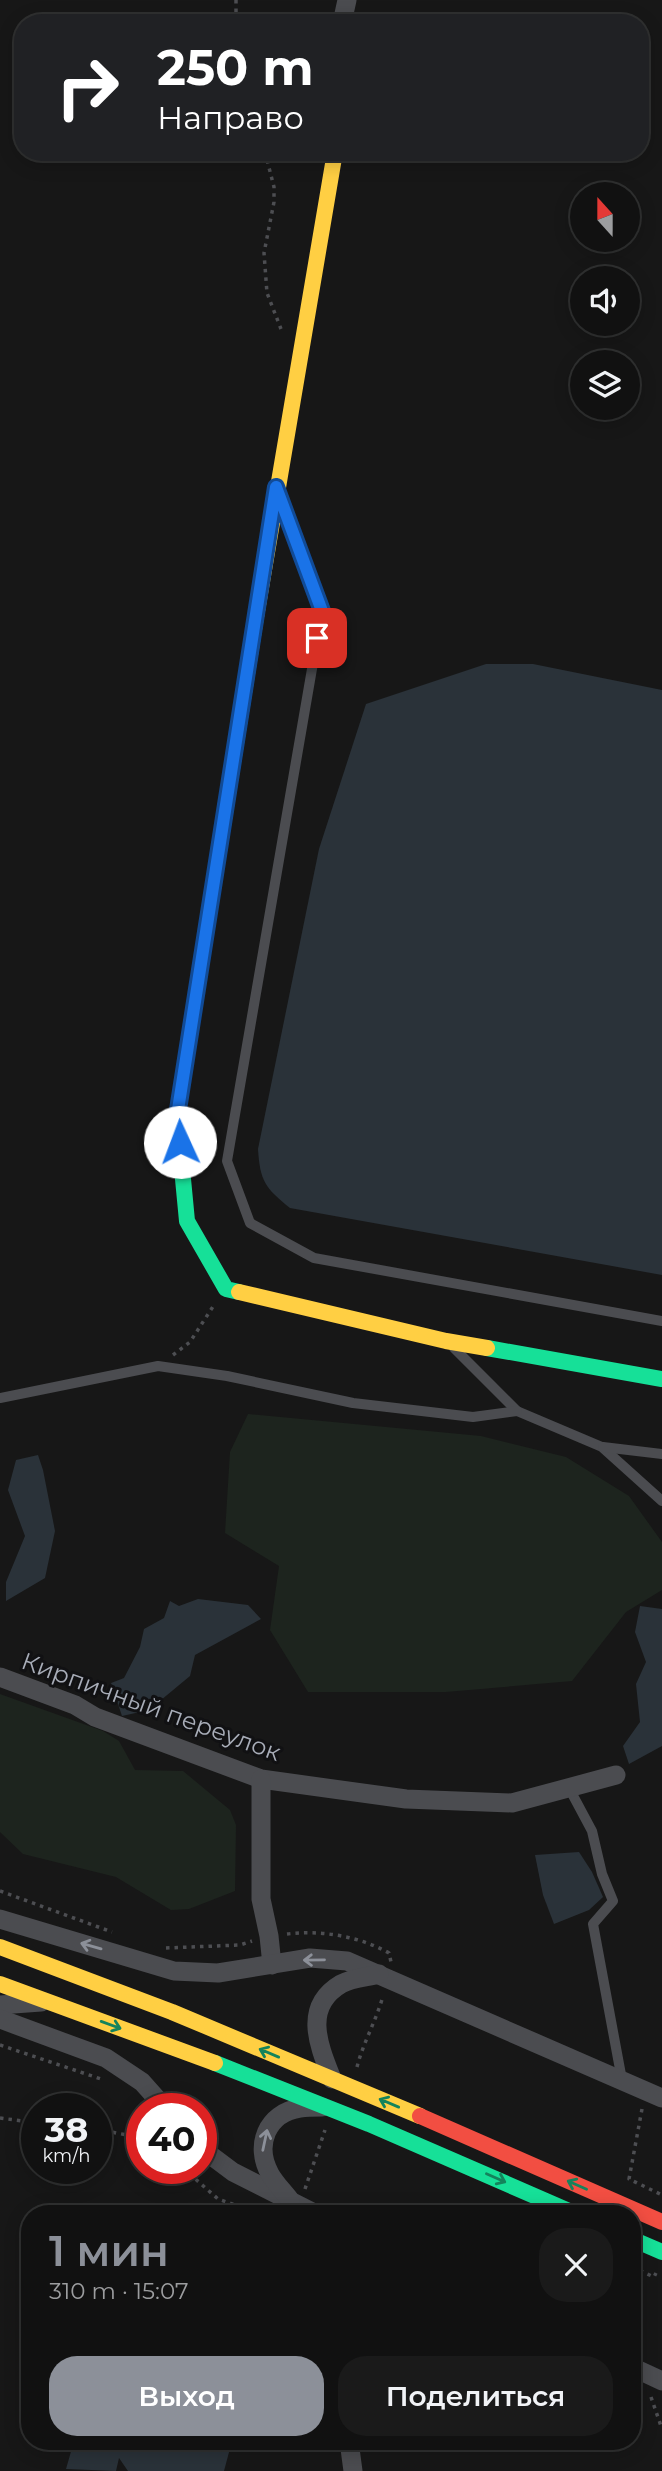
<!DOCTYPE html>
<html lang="ru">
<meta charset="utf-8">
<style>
:root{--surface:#111;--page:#1a1a1a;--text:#f1f3f6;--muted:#9c9d9f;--line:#303131;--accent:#8c9099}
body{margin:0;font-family:Montserrat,sans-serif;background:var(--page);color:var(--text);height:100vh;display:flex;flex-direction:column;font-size:26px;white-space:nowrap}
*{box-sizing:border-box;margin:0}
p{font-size:23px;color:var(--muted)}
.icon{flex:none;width:38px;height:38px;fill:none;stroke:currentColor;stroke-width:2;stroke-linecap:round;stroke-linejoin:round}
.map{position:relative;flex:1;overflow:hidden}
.panel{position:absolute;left:21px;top:2205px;width:620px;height:245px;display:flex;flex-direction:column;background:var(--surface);border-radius:28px;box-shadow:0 4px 18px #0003,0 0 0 2px var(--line)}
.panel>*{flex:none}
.hud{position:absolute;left:14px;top:14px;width:635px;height:147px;border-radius:28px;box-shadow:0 4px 18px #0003,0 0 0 2px var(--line);background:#202124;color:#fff;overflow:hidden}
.needle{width:46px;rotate:339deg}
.tools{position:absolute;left:570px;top:182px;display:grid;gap:14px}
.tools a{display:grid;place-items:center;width:70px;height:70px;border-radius:50%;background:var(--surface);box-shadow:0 4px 18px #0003,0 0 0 2px var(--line);font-size:35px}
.speed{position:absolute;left:21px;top:2093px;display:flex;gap:14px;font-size:35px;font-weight:700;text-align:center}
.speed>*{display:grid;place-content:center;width:91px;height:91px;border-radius:50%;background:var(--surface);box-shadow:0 4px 18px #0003,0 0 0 2px var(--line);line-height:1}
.speed small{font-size:18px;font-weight:400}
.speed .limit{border:10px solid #d22;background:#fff;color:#111}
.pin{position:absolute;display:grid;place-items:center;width:60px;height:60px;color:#fff;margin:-30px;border-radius:14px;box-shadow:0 4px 10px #0006}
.me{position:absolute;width:77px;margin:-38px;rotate:358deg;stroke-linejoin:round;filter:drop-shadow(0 0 5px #0008)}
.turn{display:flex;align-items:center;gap:24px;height:147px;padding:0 28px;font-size:32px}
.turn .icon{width:91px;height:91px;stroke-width:2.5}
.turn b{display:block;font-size:49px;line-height:60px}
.round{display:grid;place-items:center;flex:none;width:74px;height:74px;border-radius:28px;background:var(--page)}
.head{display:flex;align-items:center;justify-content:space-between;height:119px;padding:0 28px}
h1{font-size:42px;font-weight:600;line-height:52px;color:var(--accent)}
.primary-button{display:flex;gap:14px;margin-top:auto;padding:14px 28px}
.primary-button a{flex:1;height:80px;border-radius:28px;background:var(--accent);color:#fff;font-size:28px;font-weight:600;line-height:80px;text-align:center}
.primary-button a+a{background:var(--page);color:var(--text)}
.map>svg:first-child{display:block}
</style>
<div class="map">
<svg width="662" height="2471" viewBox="0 0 662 2471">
<rect width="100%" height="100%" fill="#171717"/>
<!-- green -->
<g fill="#1d241e">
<path d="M248,1414L481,1436L566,1457L629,1496L662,1542V1590L626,1612L572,1681L446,1692H308L270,1630L279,1566L225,1533L230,1452Z"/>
<path d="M0,1694L103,1731L119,1741L135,1770L183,1771L230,1810L236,1825L235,1891L189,1909L171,1910L116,1877L23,1854L0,1832Z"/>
</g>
<!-- water -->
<g fill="#2a3239">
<path d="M486,664H533L662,690V1275L290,1208C265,1188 260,1181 258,1149L319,849L366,704Z"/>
<path d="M38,1455L43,1470L55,1531L45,1578L6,1601V1582L25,1536L8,1490L16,1460Z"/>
<path d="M198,1599L248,1605L261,1619L195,1655L190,1676L149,1710L122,1716L111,1683L124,1678L140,1647L144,1629L164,1618L170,1601L179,1606Z"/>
<path d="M640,1606L662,1609V1746L629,1764L623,1746L640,1722L636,1684L646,1662L635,1632Z"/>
<path d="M579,1852L592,1872L603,1897L589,1910L554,1924L543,1895L535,1855Z"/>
<path d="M74,2441H232L224,2471H128L119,2458L116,2471L66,2469Z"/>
</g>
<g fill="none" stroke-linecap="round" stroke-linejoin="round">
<!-- path -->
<g stroke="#4d4e52" stroke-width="3.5" stroke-dasharray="3.5 5" stroke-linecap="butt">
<path d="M236,0V23"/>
<path d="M265,152L274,187V202L264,253L267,293L281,329"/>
<path d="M173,1355L190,1342L214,1305"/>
<path d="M0,1891L112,1932"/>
<path d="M287,1934C321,1930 359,1936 389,1953L391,1962"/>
<path d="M166,1948L240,1945L252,1941"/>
<path d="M0,2045L104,2080"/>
<path d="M357,2067C363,2043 376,2021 383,1996"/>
<path d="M642,2109L629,2179L662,2195"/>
<path d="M0,2118L37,2123"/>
<path d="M96,2129L142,2138"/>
<path d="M183,2168L218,2199L261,2214"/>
<path d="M305,2189L325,2130"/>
<path d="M632,2267L654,2277L656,2273"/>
<path d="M651,2397L662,2429"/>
</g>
<!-- lane -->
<g stroke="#4b4c50" stroke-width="10">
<path d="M281,501L322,611L227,1161L250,1223L314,1258L662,1321"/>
<path d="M454,1348L517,1411L602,1447L662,1501"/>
<path d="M0,1398L158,1366L227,1376L353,1403L473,1417L517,1411"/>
<path d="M603,1447L662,1454"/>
<path d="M569,1788L592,1831L602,1874L613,1901L593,1924L622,2080"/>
</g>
<!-- street -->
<g stroke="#4b4c50" stroke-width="19">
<path d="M342,23L347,0"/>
<path d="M0,1677L75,1705L95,1717L261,1779L406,1799L512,1803L616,1775"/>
<path d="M261,1779V1899L269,1936L272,1965"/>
<path d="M0,1919L174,1971L218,1973L310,1958L347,1961L662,2098"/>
<path d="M0,2005L41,2002"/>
<path d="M0,2019L106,2058L142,2082L166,2109"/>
<path d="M332,2079C319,2046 302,2007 341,1984C351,1978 368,1977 379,1974"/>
<path d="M201,2148L233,2172L316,2214"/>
<path d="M290,2200C283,2191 275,2183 270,2174C254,2145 267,2113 300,2108C307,2107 315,2107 322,2107"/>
<path d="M632,2367L662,2381"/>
<path d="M349,2441L353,2471"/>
</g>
<!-- fast -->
<g stroke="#16e098" stroke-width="16">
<path d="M239,1292L226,1289L187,1221L177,1116L256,617"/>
<path d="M487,1348L662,1379"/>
<path d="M215,2063L369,2124L576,2214"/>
<path d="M632,2239L662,2252"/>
</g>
<!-- slow -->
<g stroke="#ffcf43" stroke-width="16">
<path d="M256,617L335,152"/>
<path d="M239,1292L446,1341L487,1348"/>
<path d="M0,1947L172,2012L420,2116"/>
<path d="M0,1984L215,2063"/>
</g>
<!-- jam -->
<path stroke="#f24e42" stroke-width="16" d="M420,2116L662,2222"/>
</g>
<!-- one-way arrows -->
<defs><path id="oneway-shaft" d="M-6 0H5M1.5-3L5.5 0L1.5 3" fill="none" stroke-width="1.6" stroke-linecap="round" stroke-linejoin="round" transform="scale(1.75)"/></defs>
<g stroke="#8c9099">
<use href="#oneway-shaft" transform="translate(91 1946) rotate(-164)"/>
<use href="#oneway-shaft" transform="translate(314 1960) rotate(179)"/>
<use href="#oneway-shaft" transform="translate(265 2140) rotate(-78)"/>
</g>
<g stroke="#14835c">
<use href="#oneway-shaft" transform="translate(111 2025) rotate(20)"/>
<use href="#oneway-shaft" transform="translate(269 2053) rotate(-157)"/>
<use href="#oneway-shaft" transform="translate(389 2103) rotate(-157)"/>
<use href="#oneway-shaft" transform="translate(496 2178) rotate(24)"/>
<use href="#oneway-shaft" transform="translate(577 2185) rotate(-156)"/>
</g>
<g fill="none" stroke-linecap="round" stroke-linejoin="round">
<!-- route casing -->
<g stroke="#114b97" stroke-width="18">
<path id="route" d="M180,1142L177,1116L276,487L322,611L317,638"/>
</g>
<!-- route -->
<use href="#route" stroke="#1a73e8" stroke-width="12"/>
</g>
<g text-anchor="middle" stroke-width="6" stroke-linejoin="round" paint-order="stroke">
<!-- street labels -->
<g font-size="24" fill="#a8adb8" stroke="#111113">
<text transform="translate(151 1707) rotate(20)" y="8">Кирпичный переулок</text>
</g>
</g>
</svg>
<div class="tools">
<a><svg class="needle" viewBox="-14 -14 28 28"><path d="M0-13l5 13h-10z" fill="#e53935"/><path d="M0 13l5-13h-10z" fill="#9c9d9f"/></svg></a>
<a><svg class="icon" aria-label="sound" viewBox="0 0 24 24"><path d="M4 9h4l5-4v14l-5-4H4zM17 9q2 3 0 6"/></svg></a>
<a><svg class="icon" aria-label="layers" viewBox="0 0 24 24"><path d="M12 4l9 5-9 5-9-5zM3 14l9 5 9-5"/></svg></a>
</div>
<div class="speed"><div>38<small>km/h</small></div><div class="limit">40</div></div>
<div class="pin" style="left:317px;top:638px;background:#d93025"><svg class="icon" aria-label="arrive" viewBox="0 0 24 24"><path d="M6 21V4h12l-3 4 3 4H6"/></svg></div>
<svg class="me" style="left:180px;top:1142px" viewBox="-20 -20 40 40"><circle r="19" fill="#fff"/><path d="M0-13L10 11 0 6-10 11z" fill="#1a73e8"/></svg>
<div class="hud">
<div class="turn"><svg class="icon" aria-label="right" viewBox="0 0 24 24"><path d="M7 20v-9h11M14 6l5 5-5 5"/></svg><div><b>250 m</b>Направо</div></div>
</div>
<section class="panel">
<div class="head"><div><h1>1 мин</h1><p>310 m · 15:07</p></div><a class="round"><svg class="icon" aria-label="close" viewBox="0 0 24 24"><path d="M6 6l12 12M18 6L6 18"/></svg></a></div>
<div class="primary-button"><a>Выход</a><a>Поделиться</a></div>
</section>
</div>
